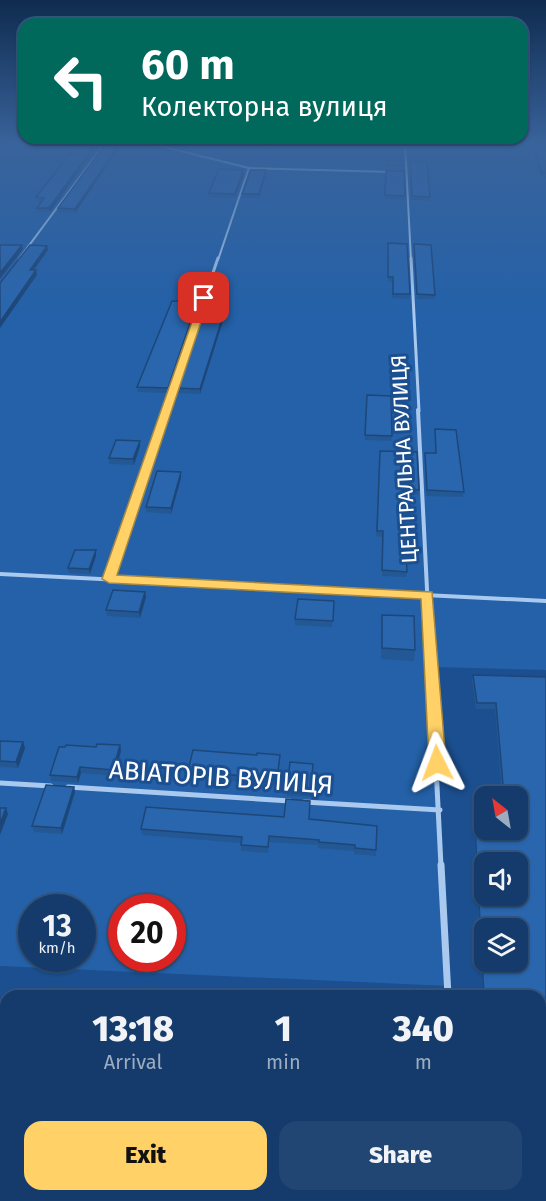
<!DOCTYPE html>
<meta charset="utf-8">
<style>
:root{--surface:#143b6b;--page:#214673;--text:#f1f3f6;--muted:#9dadc1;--line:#33557e;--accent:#ffd166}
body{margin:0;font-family:"Fira Sans",sans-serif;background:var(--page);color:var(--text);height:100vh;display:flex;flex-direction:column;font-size:22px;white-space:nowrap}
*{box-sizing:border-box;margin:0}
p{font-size:20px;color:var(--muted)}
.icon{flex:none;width:33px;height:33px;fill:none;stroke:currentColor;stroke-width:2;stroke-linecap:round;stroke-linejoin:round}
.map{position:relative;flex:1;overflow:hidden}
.side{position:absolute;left:0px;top:990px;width:546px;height:212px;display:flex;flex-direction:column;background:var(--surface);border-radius:18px 18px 0 0;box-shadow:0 2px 4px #0004,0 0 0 2px var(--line)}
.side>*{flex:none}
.top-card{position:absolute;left:18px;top:18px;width:510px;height:126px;border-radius:18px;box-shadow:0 2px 4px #0004,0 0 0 2px var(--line);background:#00695c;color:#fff;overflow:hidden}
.needle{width:39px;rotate:329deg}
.buttons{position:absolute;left:474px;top:786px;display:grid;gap:12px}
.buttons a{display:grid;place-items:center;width:54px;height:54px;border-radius:12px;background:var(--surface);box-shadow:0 2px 4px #0004,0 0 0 2px var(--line);font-size:30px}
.speed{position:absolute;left:18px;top:894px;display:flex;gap:12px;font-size:30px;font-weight:700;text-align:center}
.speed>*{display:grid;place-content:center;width:78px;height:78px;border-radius:50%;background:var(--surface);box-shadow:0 2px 4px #0004,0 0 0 2px var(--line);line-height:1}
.speed small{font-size:15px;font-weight:400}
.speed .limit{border:9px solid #d22;background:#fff;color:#111}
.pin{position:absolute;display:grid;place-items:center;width:51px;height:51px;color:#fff;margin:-26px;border-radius:12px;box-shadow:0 3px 9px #0006}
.me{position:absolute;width:66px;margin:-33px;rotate:357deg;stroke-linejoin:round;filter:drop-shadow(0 0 4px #0008)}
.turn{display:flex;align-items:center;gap:21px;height:126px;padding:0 24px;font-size:27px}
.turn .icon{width:78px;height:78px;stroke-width:2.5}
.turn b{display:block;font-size:42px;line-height:51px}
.eta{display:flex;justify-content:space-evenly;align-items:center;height:102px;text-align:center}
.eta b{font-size:36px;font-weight:800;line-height:42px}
.action{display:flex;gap:12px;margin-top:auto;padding:12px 24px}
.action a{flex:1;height:69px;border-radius:18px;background:var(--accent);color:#111;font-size:24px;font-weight:800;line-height:69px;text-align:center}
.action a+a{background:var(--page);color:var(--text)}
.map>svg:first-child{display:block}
</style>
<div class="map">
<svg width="546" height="1201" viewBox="0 0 546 1201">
<rect width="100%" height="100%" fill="#1b4f8f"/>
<!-- green -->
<path fill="#2461a8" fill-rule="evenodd" d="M0,143H546V670L433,667L448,986L0,966ZM32,908H82V958H32ZM122,908H172V958H122Z"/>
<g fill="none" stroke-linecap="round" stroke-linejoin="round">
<!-- lane-far4 -->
<g stroke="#a9c9ee" stroke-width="2">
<path d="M148,143L249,168L391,172"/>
<path d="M405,143L411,260"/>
<path d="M265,146L269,143"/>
<path d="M19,259L105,143"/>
<path d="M218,260L249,168"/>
</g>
<!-- lane-far3 -->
<g stroke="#a9c9ee" stroke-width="3">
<path d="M411,258L419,411"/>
<path d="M166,411L218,258"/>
</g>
<!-- lane-far2 -->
<g stroke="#a9c9ee" stroke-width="4">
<path d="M418,410L428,609"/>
<path d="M0,574L546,601"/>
<path d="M109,579L167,410"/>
</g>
<!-- lane-far1 -->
<g stroke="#a9c9ee" stroke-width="5">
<path d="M428,607L441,866"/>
<path d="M0,783L51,786"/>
<path d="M68,787L290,801"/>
<path d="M304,802L440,810"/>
</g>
<!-- lane -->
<path stroke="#a9c9ee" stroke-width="7" d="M441,865L448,996"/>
<!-- street -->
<path stroke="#a9c9ee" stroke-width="9" d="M446,1196V1201"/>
</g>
<!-- wall -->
<g fill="#245895">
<path d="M97,143V146L50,212H37V208L41,202H37L36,197Z"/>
<path d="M529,143H546V177H541Z"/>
<path d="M120,147L75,213L58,212V208Z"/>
<path d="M386,161H403V169L386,168Z"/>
<path d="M410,161L430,197V201L411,200Z"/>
<path d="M243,170L244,174L235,198L209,197V193Z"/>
<path d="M266,170V174L259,198H243L242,194Z"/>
<path d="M386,171L405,196V200L385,199Z"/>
<path d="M388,243L410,294L409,299L392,298V282H388Z"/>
<path d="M414,244L435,295L434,299H417Z"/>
<path d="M227,303V308L200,394L176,393V388Z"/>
<path d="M198,306L168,393L138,392L137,387Z"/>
<path d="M366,401L392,436L391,441L365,440Z"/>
<path d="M435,429L464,492L463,497L426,496L425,458V453H435Z"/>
<path d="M140,446L134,465L109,464V458Z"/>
<path d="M380,451L419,490L418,495L402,494L404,549L407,572L406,577L382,576V537L376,536Z"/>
<path d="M181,478L171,514L146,512V507Z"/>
<path d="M96,550V556L90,574L69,573L68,568Z"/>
<path d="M145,592L146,597L140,618L107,616L106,610Z"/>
<path d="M334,601L332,627L295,625V619Z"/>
<path d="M382,615L415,650L414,661L381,659Z"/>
<path d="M473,675L546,677V1032L544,1031L545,1036L543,1041H540V996H483L474,833L475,827L484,830H518V796H502L495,709H476L472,681Z"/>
<path d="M0,741L23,742L25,748L18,768L0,767Z"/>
<path d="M120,745L121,751L114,776L81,773L78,783L51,781L50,775L96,747Z"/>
<path d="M257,755H280L277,785L189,777L188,771Z"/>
<path d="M313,764L311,797L287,796V790Z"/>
<path d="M74,787L75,792L62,834L34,832L32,826Z"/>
<path d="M309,819L376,850V856L354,854V851L318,848V845L269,842L268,853L241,851V843L142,835L141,829Z"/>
<rect x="0" y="999" width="6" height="70"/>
<path d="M540,1147L546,1148V1175H540Z"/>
</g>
<!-- shaded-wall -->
<g fill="#1d4779">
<path d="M97,143V146L50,212L49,208Z"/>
<path d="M120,143V147L75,213V209Z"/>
<path d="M243,170L244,174L235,198V194Z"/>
<path d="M266,170V174L259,198V194Z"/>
<path d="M22,245L23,249L0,279V273Z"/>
<path d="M47,246L48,250L31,274L30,270Z"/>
<path d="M36,270L37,275L0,328V322Z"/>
<path d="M197,302L198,306L168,393V388Z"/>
<path d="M227,303V308L200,394V389Z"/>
<path d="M140,441V446L134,465L133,459Z"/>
<path d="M181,472V478L171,514V508Z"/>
<path d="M96,550V556L90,574L89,569Z"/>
<path d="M145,592L146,597L140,618L139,612Z"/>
<path d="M23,742L25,748L18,768L16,762Z"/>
<path d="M120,745L121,751L114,776L113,770Z"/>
<path d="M80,767L81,773L78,783L77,777Z"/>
<path d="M74,787L75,792L62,834L61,828Z"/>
<path d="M6,808L8,814L0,835V824Z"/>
</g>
<!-- building -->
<g fill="#2a66ad" stroke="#1d4779" stroke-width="1.5" fill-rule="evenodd">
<path d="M79,143H96L49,208H37L44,198L36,197Z"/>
<path d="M106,143H120L75,209L58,208Z"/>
<path d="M531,143H546V173H542Z"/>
<path d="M386,161H403V165L386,164Z"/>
<path d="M410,161L427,162L430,197L412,196Z"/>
<path d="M219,169L243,170L235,194L209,193Z"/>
<path d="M251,170H266L259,194H242Z"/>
<path d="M386,171H404L405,196L385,195Z"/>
<path d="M388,243L407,244L410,294H393V277H388Z"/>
<path d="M414,244L431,245L435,295L417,294Z"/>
<path d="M0,245H22L0,273Z"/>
<path d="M30,245L47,246L30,270H36L0,322V283Z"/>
<path d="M172,301L197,302L168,388L137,387Z"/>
<path d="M205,302L227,303L200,389L176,388Z"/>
<path d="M367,395L391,396L392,436L365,435Z"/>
<path d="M435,429L456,430L464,492L427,490L425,453H436Z"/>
<path d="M116,440L140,441L133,459L109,458Z"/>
<path d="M380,451L417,452L419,490L402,489L404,549H406L407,572L382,570L383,531H377Z"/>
<path d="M157,471L181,472L171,508L146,507Z"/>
<path d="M75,550H96L89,569L68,568Z"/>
<path d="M113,590L145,592L139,612L106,610Z"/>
<path d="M298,599L334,601L333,621L295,619Z"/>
<path d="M382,615L414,616L415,650L382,648Z"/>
<path d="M473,675L546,677V1026L543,1025L545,1036L540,1035V996H484L475,827L484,828V830H518V796H504L496,703H477ZM484,862H518V896H484ZM484,928H518V962H484Z"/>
<path d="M0,741L23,742L16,762L0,761Z"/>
<path d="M97,744L120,745L113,770L80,767L77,777L50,775L59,747H65L66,745L96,747Z"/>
<path d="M193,750L257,755V753L280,755L277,779L188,771Z"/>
<path d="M290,762L313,764L311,791L287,790Z"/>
<path d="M46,785L74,787L61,828L32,826Z"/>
<path d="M286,799L310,801L309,819L377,826L376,850L355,848V845L319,842V840L269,836L268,847L241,845L242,837L141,829L146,807L284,817Z"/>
<path d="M0,808H6L0,824Z"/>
<path d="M0,999H6V1064L0,1063Z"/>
<path d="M6,1120V1196H27V1201H0V1121Z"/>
<path d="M540,1147L546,1148V1170L540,1171Z"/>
<path d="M78,1196H344V1201H76Z"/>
<rect x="485" y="1196" width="47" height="5"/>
</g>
<!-- sky -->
<linearGradient id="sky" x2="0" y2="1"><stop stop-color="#0f2b4f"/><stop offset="0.46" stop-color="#39639b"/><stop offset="1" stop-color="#39639b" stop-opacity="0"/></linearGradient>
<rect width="546" height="311" fill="url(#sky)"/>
<!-- route -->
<path fill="#ffd166" stroke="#a68842" stroke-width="1.5" d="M201,296L209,298L117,575L432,592L446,763L443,767L437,769L432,767L429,763L421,599L109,583L102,579Z"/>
<g text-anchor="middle" stroke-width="6" stroke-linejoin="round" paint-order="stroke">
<!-- street labels -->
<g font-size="21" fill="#fff" stroke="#1b4f8f">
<text transform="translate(404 459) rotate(-93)" y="7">ЦЕНТРАЛЬНА ВУЛИЦЯ</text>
</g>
<!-- near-street labels -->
<g font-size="26" fill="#fff" stroke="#1b4f8f">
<text transform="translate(221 777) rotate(4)" y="9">АВІАТОРІВ ВУЛИЦЯ</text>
</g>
</g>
</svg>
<div class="buttons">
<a><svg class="needle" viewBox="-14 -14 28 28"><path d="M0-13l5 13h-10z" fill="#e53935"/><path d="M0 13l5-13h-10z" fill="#9dadc1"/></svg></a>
<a><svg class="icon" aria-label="sound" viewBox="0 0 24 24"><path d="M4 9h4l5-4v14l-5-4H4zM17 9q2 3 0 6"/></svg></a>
<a><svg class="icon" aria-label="layers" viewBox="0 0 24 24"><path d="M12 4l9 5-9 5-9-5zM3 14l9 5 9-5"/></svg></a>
</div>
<div class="speed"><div>13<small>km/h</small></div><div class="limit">20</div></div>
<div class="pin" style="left:204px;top:298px;background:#d93025"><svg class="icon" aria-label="arrive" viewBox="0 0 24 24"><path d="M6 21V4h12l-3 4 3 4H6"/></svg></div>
<svg class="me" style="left:437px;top:763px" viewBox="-20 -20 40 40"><path d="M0-17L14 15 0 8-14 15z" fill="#ffd166" stroke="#fff" stroke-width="4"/></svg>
<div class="top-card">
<div class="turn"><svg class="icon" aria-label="left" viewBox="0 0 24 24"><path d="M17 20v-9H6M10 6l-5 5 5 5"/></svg><div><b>60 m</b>Колекторна вулиця</div></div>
</div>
<section class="side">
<div class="eta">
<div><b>13:18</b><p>Arrival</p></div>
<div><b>1</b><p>min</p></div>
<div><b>340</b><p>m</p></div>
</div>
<div class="action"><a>Exit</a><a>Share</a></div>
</section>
</div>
